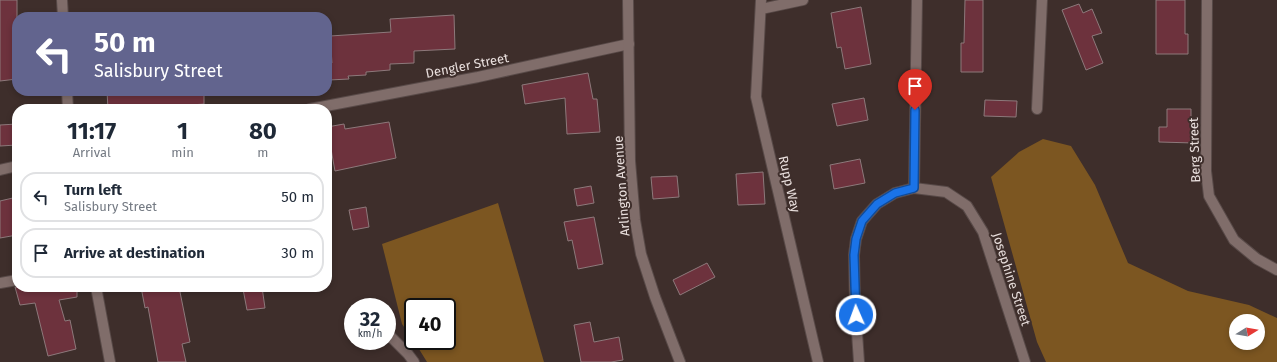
<!DOCTYPE html>
<style>
:root{--surface:#fff;--page:#f6f6f7;--text:#1f2937;--muted:#747a83;--line:#e0e1e3}
body{margin:0;font-family:"Fira Sans",sans-serif;background:var(--page);color:var(--text);height:100vh;display:flex;flex-direction:column;font-size:15px;white-space:nowrap}
*{box-sizing:border-box;margin:0}
p{font-size:13px;color:var(--muted)}
.icon{flex:none;width:22px;height:22px;fill:none;stroke:currentColor;stroke-width:2;stroke-linecap:round;stroke-linejoin:round}
.map{position:relative;flex:1;overflow:hidden}
.details{position:absolute;left:12px;top:104px;width:320px;height:188px;display:flex;flex-direction:column;background:var(--surface);border-radius:16px;box-shadow:0 2px 6px #0003}
.details>*{flex:none}
.banner{position:absolute;left:12px;top:12px;width:320px;height:84px;border-radius:16px;box-shadow:0 2px 6px #0003;background:#62648e;color:#fff;overflow:hidden}
.needle{width:26px;rotate:79deg}
.buttons{position:absolute;left:1229px;top:314px;display:grid;gap:8px}
.buttons a{display:grid;place-items:center;width:36px;height:36px;border-radius:50%;background:var(--surface);box-shadow:0 2px 6px #0003;font-size:20px}
.speed{position:absolute;left:344px;top:298px;display:flex;gap:8px;font-size:20px;font-weight:700;text-align:center}
.speed>*{display:grid;place-content:center;width:52px;height:52px;border-radius:50%;background:var(--surface);box-shadow:0 2px 6px #0003;line-height:1}
.speed small{font-size:10px;font-weight:400}
.speed .limit{border:2px solid #111;border-radius:6px;background:#fff;color:#111}
.pin{position:absolute;display:grid;place-items:center;width:34px;height:34px;color:#fff;margin:-41px -17px;border-radius:50% 50% 50% 0;rotate:-45deg;box-shadow:0 0 4px #0007}
.pin .icon{rotate:45deg}
.me{position:absolute;width:44px;margin:-22px;rotate:358deg;stroke-linejoin:round;filter:drop-shadow(0 0 3px #0008)}
.turn{display:flex;align-items:center;gap:14px;height:84px;padding:0 16px;font-size:18px}
.turn .icon{width:52px;height:52px;stroke-width:2.5}
.turn b{display:block;font-size:28px;line-height:34px}
.eta{display:flex;justify-content:space-evenly;align-items:center;height:68px;text-align:center}
.eta b{font-size:24px;font-weight:700;line-height:28px}
ul{padding:0;list-style:none}
li{display:flex;align-items:center;gap:12px;height:50px;margin:0 8px 6px;padding:0 8px;border:2px solid var(--line);border-radius:16px}
li div{flex:1}
li b{display:block;font-size:15px}
li em{font-style:normal}
.map>svg:first-child{display:block}
</style>
<div class="map">
<svg width="1277" height="362" viewBox="0 0 1277 362">
<rect width="100%" height="100%" fill="#3e2e2b"/>
<!-- forest -->
<g fill="#7c5621" fill-rule="evenodd">
<path d="M1043,139L1071,146L1095,185L1128,263L1188,291L1249,305L1277,318V362H1046L1037,342L991,177L1019,152ZM1236,321H1258V343H1236Z"/>
<path d="M498,203L544,362H427L414,341H447V307H413V340L402,324L382,244Z"/>
</g>
<!-- building -->
<g fill="#6d323d" stroke="#8d797b">
<path d="M0,0H17V79L0,81Z"/>
<path d="M965,0H983V72H961V43H964Z"/>
<path d="M1156,0H1185V34H1188V54H1156Z"/>
<path d="M1079,4L1083,13L1092,9L1102,33L1092,36L1103,63L1086,70L1062,10Z"/>
<path d="M861,7L871,64L845,69L841,47L837,48L831,13Z"/>
<path d="M454,15L455,49L414,51V63L390,64V70L366,72V75L348,76L349,79L329,80L328,63H332L330,36L391,32L390,19Z"/>
<path d="M588,73L593,99H597L600,132L567,134L565,98L525,104L522,85Z"/>
<path d="M107,91H204V104L191,105V109H169V106L108,109Z"/>
<path d="M864,98L868,120L837,126L832,104Z"/>
<path d="M985,100L1017,101L1016,117L984,116Z"/>
<path d="M1167,109H1191V126H1193L1194,143L1159,142V127H1167Z"/>
<path d="M389,122L396,158L335,171L327,127L344,124L345,129Z"/>
<path d="M17,124V145L0,146V125Z"/>
<path d="M860,159L865,183L834,189L830,165Z"/>
<path d="M763,172L765,204L738,205L736,174Z"/>
<path d="M677,176L679,197L653,199L651,177Z"/>
<path d="M591,186L594,203L577,206L574,189Z"/>
<path d="M17,197V235L0,238V201Z"/>
<path d="M366,207L369,227L353,230L349,210Z"/>
<path d="M594,217L603,264L578,269L572,240L568,241L564,222Z"/>
<path d="M707,263L715,277L680,295L673,280Z"/>
<path d="M15,287H77V297L59,300L65,321L70,320L76,349L48,356L35,303L20,305Z"/>
<path d="M141,287H179L190,342L182,344L186,362H158L148,307L145,308Z"/>
<path d="M256,287H262L265,308L247,310L243,289Z"/>
<path d="M590,322L594,342L619,337L623,360L611,362H581L574,325Z"/>
</g>
<g fill="none" stroke-linecap="round" stroke-linejoin="round">
<!-- service casing -->
<g stroke="#584a48" stroke-width="12">
<g id="service">
<path d="M761,9L803,0"/>
<path d="M0,283L17,280"/>
<path d="M387,333L408,354L414,362"/>
</g>
</g>
<!-- minor casing -->
<g stroke="#584a48" stroke-width="12">
<g id="minor">
<path d="M761,0L756,97L818,362"/>
<path d="M1207,0L1206,171L1209,196L1234,240L1257,259L1277,270"/>
<path d="M310,109L478,77L629,44"/>
<path d="M1037,109L1042,0"/>
<path d="M0,170L17,166"/>
<path d="M914,188L917,0"/>
</g>
</g>
<!-- tertiary casing -->
<g stroke="#584a48" stroke-width="12">
<g id="tertiary">
<path d="M62,0L63,17"/>
<path d="M628,0L630,161L635,220L641,254L655,297L680,362"/>
<path d="M67,91L68,109"/>
<path d="M96,287L110,362"/>
<path d="M859,362L855,303L854,255L856,239L862,221L877,204L895,193L914,188L946,192L967,206L983,232L1025,362"/>
</g>
</g>
<!-- service -->
<use href="#service" stroke="#806d6a" stroke-width="10"/>
<!-- minor -->
<use href="#minor" stroke="#806d6a" stroke-width="10"/>
<!-- tertiary -->
<use href="#tertiary" stroke="#806d6a" stroke-width="10"/>
</g>
<g fill="none" stroke-linecap="round" stroke-linejoin="round">
<!-- route casing -->
<g stroke="#114b97" stroke-width="10">
<path id="route" d="M856,315L854,255L856,239L862,221L877,204L895,193L914,188L915,110"/>
</g>
<!-- route -->
<use href="#route" stroke="#1a73e8" stroke-width="7"/>
</g>
<g text-anchor="middle" stroke-width="4" stroke-linejoin="round" paint-order="stroke">
<!-- street labels -->
<g font-size="13" fill="#e9dfdd" stroke="#3e2e2b">
<text transform="translate(467 65) rotate(-11)" y="5">Dengler Street</text>
<text transform="translate(1194 150) rotate(-92)" y="5">Berg Street</text>
<text transform="translate(790 184) rotate(77)" y="5">Rupp Way</text>
<text transform="translate(621 186) rotate(-94)" y="5">Arlington Avenue</text>
<text transform="translate(1012 279) rotate(72)" y="5">Josephine Street</text>
</g>
</g>
</svg>
<div class="buttons">
<a><svg class="needle" viewBox="-14 -14 28 28"><path d="M0-13l5 13h-10z" fill="#e53935"/><path d="M0 13l5-13h-10z" fill="#747a83"/></svg></a>
</div>
<div class="speed"><div>32<small>km/h</small></div><div class="limit">40</div></div>
<div class="pin" style="left:915px;top:110px;background:#d93025"><svg class="icon" aria-label="arrive" viewBox="0 0 24 24"><path d="M6 21V4h12l-3 4 3 4H6"/></svg></div>
<svg class="me" style="left:856px;top:315px" viewBox="-20 -20 40 40"><circle r="17" fill="#1a73e8" stroke="#fff" stroke-width="3"/><path d="M0-11L8 9 0 5-8 9z" fill="#fff"/></svg>
<div class="banner">
<div class="turn"><svg class="icon" aria-label="left" viewBox="0 0 24 24"><path d="M17 20v-9H6M10 6l-5 5 5 5"/></svg><div><b>50 m</b>Salisbury Street</div></div>
</div>
<section class="details">
<div class="eta">
<div><b>11:17</b><p>Arrival</p></div>
<div><b>1</b><p>min</p></div>
<div><b>80</b><p>m</p></div>
</div>
<ul>
<li><svg class="icon" aria-label="left" viewBox="0 0 24 24"><path d="M17 20v-9H6M10 6l-5 5 5 5"/></svg><div><b>Turn left</b><p>Salisbury Street</p></div><em>50 m</em></li>
<li><svg class="icon" aria-label="arrive" viewBox="0 0 24 24"><path d="M6 21V4h12l-3 4 3 4H6"/></svg><div><b>Arrive at destination</b></div><em>30 m</em></li>
</ul>
</section>
</div>
